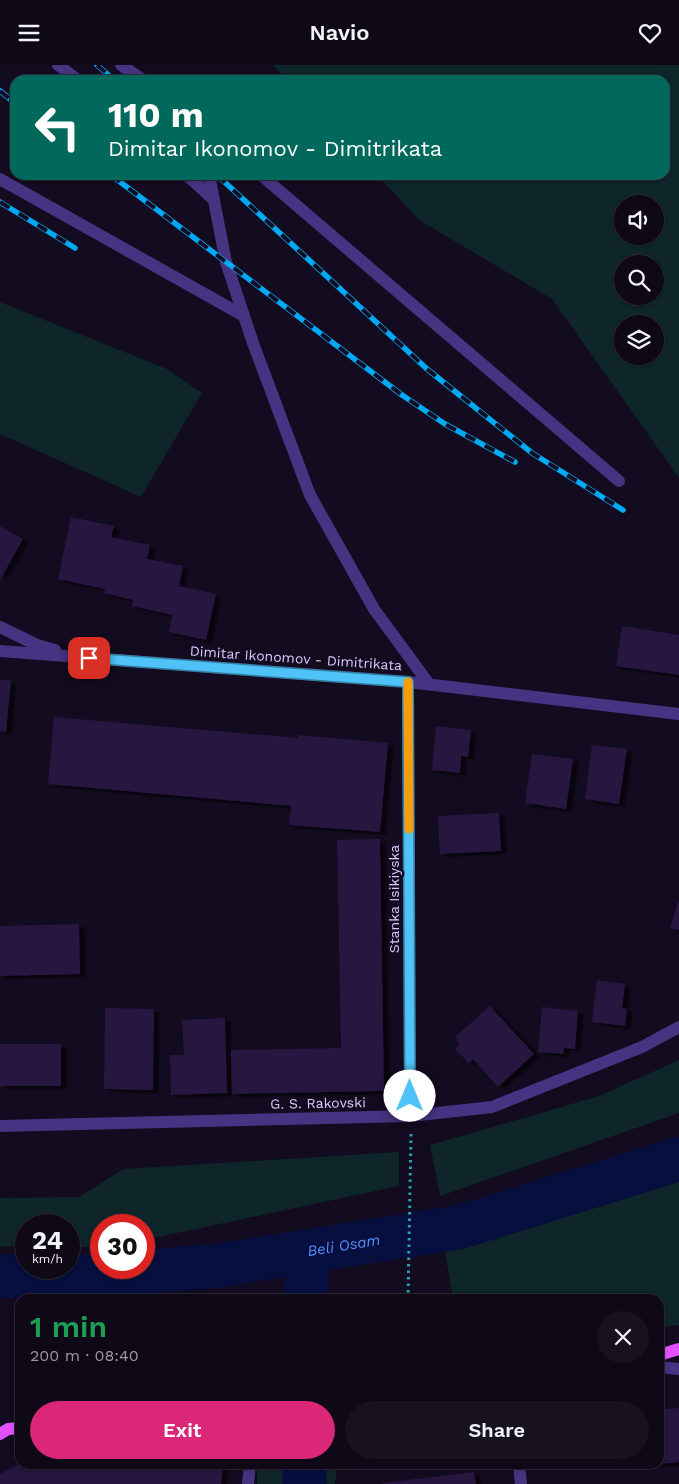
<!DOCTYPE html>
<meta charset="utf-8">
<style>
:root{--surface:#0e0817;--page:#171120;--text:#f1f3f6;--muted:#9b9aa1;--line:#2e2936;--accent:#db2777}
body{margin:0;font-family:"Work Sans",sans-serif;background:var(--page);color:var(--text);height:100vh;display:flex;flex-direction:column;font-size:19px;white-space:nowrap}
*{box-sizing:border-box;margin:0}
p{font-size:16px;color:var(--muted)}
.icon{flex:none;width:28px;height:28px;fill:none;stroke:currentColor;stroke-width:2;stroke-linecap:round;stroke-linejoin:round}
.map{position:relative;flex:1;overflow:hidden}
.panel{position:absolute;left:15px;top:1229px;width:649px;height:175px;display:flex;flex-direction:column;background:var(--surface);border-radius:15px;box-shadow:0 1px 4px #0004,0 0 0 1px var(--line)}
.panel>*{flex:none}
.top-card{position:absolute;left:10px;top:10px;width:660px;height:105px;border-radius:15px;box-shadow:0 1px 4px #0004,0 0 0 1px var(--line);background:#00695c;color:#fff;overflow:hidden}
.buttons{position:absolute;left:614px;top:130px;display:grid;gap:10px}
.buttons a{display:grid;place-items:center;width:50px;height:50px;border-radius:50%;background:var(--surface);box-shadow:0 1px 4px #0004,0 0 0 1px var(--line);font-size:25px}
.speed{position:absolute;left:15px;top:1149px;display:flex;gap:10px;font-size:25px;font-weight:700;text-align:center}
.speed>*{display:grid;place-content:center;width:65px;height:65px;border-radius:50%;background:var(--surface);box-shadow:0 1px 4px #0004,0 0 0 1px var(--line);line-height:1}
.speed small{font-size:12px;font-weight:400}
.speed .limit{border:8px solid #d22;background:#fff;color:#111}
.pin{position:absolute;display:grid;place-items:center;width:42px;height:42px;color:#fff;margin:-21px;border-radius:10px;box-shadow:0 2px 8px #0006}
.me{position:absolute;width:55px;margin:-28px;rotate:0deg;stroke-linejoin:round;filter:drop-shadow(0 0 4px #0008)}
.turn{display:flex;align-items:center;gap:18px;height:105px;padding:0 15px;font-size:22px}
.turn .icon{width:65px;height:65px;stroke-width:2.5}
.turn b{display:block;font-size:35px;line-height:42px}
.round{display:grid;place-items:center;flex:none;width:52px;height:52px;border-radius:26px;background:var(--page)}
.headline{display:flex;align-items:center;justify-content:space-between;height:85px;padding:0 15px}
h1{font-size:30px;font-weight:600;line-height:38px;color:#1e9e55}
.cta{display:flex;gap:10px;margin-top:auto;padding:10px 15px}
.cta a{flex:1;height:58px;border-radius:30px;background:var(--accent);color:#fff;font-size:20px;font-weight:600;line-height:58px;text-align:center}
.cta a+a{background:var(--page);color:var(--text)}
header{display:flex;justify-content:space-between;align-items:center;height:65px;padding:0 15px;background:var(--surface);font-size:22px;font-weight:600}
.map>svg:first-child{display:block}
</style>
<header><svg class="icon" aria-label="menu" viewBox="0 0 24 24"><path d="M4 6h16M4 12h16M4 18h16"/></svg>Navio<svg class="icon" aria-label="heart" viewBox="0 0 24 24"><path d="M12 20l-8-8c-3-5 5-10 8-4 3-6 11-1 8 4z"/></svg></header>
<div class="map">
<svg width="679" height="1419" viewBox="0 0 679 1419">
<defs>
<filter id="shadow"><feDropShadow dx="5.5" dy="3" stdDeviation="1" flood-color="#0009"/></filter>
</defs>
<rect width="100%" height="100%" fill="#130b1f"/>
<!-- green -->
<g fill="#0e252a" fill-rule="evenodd">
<path d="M273,0H679V413L552,234L419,155L377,110H665V15H287ZM622,139H655V171H622ZM622,199H655V231H622ZM622,259H655V291H622Z"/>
<path d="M0,237L167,304L202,328L141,432L0,369Z"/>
<path d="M679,995V1048L440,1131L430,1080L599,1031Z"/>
<path d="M399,1087V1121L144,1175V1160H101V1182H69V1160H26V1182L0,1181V1133L79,1132L123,1104Z"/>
<path d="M679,1110V1260L659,1263V1234H453L444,1181Z"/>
<path d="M267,1399H337L335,1419H257V1401Z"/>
</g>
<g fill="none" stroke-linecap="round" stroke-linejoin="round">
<!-- river -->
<g stroke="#060f3d" stroke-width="44">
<path id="s1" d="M0,1211L57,1214L215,1201L460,1162L679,1094"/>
<path d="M306,1234L307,1187"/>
<path d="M304,1399L305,1419"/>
</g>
</g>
<!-- building -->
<g fill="#281641" filter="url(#shadow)">
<path d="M71,452L114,461L111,472L150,480L147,494L183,501L179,521L216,529L206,575L169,567L172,550L132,541L133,535L104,528L105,524L58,514Z"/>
<path d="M0,461L23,474L0,515Z"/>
<path d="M622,561L679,570V610L616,601Z"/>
<path d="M0,615H11L6,667L0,666Z"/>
<path d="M54,652L298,673V670L388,678L380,767L289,760L291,741L48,719Z"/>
<path d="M436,661L471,665L468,692L461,691L460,708L432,705Z"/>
<path d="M592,680L627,684L619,739L585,734Z"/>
<path d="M532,689L573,694L566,744L525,738Z"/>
<path d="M499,748L501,786L440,789L438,751Z"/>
<path d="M380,774L384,1026L232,1029L231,985L341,983L337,775Z"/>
<path d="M679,835V865L670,863Z"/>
<path d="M79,859L80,909L0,911V861Z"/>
<path d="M597,915L625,919L622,943L627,944L625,961L592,957Z"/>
<path d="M490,941L534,989L498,1022L473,994L469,998L455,984L460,979L455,972Z"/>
<path d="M542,942L578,946L575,984L564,983L563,989L538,987Z"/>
<path d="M105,943L154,944L153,1025L104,1024Z"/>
<path d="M225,953L227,1028L171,1030L170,990H184L182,955Z"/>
<rect x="0" y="979" width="61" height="42"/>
<path d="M679,1343V1397L659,1399V1345Z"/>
<path d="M19,1399H170L169,1403L177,1404L178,1399L223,1402L221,1419H0V1409Z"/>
<path d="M474,1407L476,1419H383V1418Z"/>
</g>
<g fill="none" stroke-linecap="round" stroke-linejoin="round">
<!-- path -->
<path stroke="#26a1b6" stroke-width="3" stroke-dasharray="2.5 4" stroke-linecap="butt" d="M408,1234L411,1069"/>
<!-- minor -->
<g stroke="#463381" stroke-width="12">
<path d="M58,0L78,15"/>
<path d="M121,0L143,15"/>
<path d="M187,110L214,135"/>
<path d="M209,110L226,197L253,278L310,430L374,544L429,619"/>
<path d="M261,110L619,416"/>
<path d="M0,114L244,251"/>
<path d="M0,562L37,580L55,585"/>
<path d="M0,586L408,617L679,649"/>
<path d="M408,617L410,1051"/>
<path d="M0,1061L410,1051L492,1042L642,982L679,962"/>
<path d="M659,1302L679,1304"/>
<path d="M519,1399L521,1419"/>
<path d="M248,1419L250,1399"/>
</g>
<!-- major -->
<g stroke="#e250ff" stroke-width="12">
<path d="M659,1290L679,1284"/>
<path d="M0,1369L8,1364L20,1363"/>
</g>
<!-- rail casing -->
<g stroke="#00a9f4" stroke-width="5.5">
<g id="rail">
<path d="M97,0L114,15"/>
<path d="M0,26L15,38"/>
<path d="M111,110L402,330L445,359L515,397"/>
<path d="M217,110L427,304L532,388L623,445"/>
<path d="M0,137L75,183"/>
</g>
</g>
<!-- rail -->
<use href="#rail" stroke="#130b1f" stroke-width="4" stroke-dasharray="11" stroke-linecap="butt"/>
</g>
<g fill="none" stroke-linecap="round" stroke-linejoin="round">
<!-- route casing -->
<g stroke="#337fa1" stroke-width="12">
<path id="route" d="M89,593L408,617L410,1031"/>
</g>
<!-- route -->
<use href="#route" stroke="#4fc3f7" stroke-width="9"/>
<!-- slow -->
<path stroke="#f59e0b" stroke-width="9" d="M408,617L409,764"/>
</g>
<g text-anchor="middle" stroke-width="5" stroke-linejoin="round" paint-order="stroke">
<!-- street labels -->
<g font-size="14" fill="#dbc9ff" stroke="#130b1f">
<text transform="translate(296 593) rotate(4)" y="5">Dimitar Ikonomov - Dimitrikata</text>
<text transform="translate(394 834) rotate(-90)" y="5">Stanka Isikiyska</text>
<text transform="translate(318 1038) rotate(-1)" y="5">G. S. Rakovski</text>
</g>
<!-- water labels -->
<g font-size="15" font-style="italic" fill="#578eff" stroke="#130b1f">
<text dy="5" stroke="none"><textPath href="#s1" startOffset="346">Beli Osam</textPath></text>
</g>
</g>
</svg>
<div class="buttons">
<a><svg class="icon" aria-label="sound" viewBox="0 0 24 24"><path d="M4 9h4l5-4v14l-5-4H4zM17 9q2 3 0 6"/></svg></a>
<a><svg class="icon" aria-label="search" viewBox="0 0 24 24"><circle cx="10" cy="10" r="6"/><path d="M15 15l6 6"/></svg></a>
<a><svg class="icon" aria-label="layers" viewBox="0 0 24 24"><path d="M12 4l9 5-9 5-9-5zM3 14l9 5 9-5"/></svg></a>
</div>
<div class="speed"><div>24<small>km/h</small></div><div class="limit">30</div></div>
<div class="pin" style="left:89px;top:593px;background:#d93025"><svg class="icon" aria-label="arrive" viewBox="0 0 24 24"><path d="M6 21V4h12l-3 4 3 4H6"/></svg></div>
<svg class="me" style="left:410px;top:1031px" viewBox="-20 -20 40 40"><circle r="19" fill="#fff"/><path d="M0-13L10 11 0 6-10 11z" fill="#4fc3f7"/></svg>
<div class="top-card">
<div class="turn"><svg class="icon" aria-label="left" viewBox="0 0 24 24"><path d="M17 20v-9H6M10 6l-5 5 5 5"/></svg><div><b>110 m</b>Dimitar Ikonomov - Dimitrikata</div></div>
</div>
<section class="panel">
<div class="headline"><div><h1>1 min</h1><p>200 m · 08:40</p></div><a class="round"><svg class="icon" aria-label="close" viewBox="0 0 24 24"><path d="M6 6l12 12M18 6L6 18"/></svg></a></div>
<div class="cta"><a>Exit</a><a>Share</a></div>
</section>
</div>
